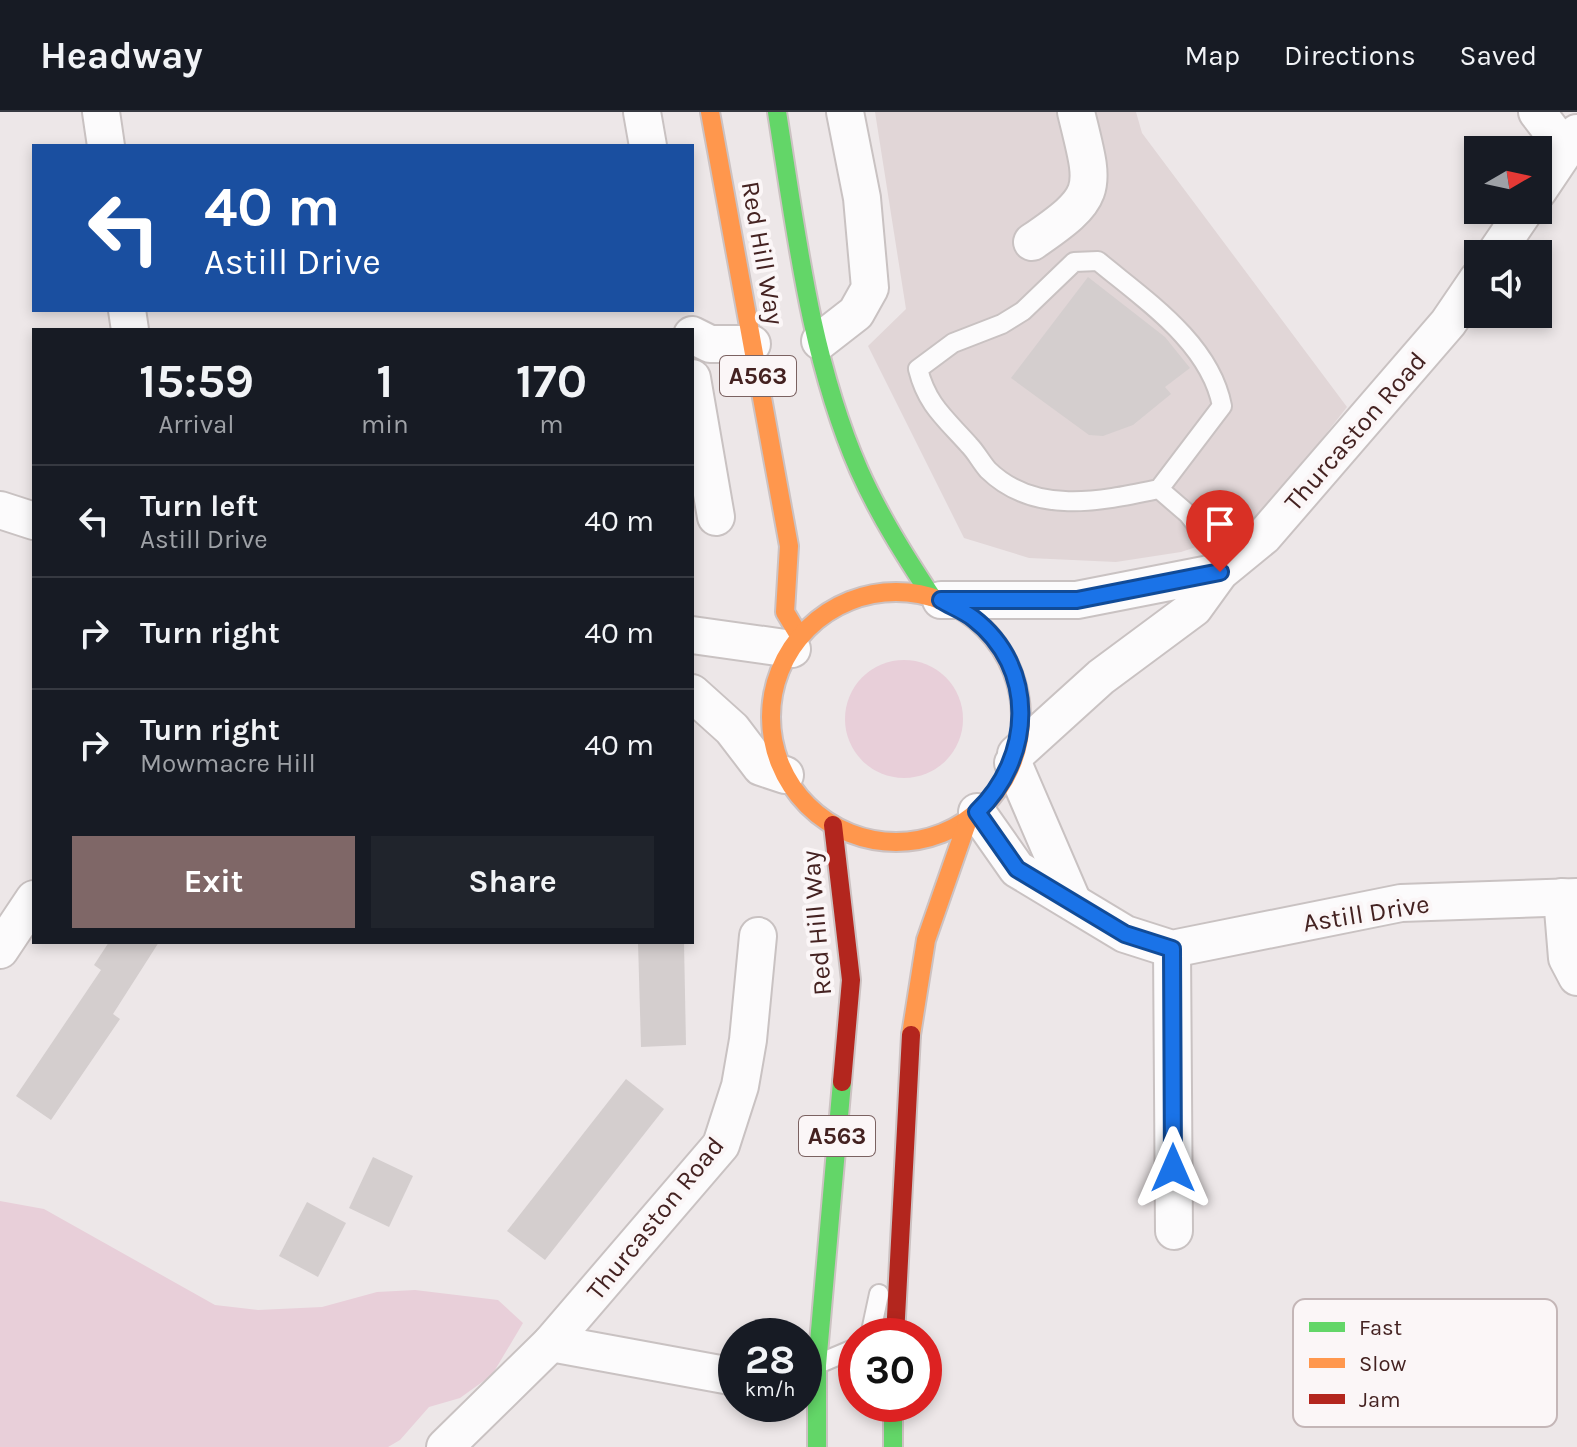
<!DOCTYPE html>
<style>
:root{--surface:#171b24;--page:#20242c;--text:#f1f3f6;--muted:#9ea1a6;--line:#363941;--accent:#7f6767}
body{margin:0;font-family:Karla,sans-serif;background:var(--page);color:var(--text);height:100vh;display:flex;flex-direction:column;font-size:30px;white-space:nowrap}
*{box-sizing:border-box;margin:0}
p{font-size:26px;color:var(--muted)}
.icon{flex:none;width:44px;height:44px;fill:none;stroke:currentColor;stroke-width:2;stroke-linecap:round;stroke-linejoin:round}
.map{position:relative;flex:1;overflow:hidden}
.details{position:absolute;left:32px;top:216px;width:662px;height:616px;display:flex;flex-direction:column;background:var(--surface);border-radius:0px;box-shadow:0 4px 12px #0003}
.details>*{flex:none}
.guide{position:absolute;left:32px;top:32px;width:662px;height:168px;border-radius:0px;box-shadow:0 4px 12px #0003;background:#1a4fa0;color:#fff;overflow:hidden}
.needle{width:52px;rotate:81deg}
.buttons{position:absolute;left:1464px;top:24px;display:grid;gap:16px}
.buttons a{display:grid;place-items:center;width:88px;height:88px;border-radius:0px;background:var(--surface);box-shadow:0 4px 12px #0003;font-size:40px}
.speed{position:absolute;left:718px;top:1206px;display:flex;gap:16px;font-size:40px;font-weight:700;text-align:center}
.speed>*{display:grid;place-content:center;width:104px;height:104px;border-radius:50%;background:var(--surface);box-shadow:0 4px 12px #0003;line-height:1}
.speed small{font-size:20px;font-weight:400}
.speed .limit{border:12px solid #d22;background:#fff;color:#111}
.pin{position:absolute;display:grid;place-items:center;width:68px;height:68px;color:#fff;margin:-82px -34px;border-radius:50% 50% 50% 0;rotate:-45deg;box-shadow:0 0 8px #0007}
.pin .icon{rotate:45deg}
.me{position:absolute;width:88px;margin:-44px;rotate:0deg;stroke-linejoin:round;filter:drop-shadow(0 0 6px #0008)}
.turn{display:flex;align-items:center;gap:28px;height:168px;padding:0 40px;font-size:36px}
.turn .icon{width:104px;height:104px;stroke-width:2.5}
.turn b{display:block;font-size:56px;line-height:68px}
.eta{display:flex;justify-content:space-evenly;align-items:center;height:136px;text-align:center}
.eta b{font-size:48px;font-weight:700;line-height:56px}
.action{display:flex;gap:16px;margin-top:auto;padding:16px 40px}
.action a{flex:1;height:92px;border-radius:0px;background:var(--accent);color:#fff;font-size:32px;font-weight:700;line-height:92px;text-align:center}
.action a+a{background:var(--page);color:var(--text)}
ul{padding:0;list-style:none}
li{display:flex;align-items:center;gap:24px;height:112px;padding:0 40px;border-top:2px solid var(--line)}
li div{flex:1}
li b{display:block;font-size:30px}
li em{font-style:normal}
header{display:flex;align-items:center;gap:48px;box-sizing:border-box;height:112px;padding:0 40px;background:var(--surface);border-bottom:2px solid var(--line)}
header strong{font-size:38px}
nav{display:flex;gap:44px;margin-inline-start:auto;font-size:28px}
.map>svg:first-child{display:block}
</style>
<header>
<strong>Headway</strong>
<nav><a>Map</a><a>Directions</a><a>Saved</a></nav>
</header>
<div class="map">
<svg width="1577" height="1335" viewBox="0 0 1577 1335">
<rect width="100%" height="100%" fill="#ede7e8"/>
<!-- built -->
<path fill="#e1d6d7" d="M875,0H1136L1142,21L1347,295L1285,374L1241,420L1181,440L1116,450L1029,446L964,426L868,234L906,197Z"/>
<!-- green -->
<g fill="#e8cfd9">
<circle cx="904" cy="607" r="59"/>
<path d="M0,1089L44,1097L215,1193L258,1198L322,1195L377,1180L415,1178L498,1188L523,1211L492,1263L460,1286L429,1295L400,1328L388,1335H0Z"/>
</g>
<!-- building -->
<g fill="#d4cece">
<path d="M1088,165L1165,225L1190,256L1165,275L1171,282L1133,313L1103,324L1089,323L1011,266Z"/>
<path d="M109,830H159L113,902L120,907L51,1008L16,984L101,858L94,853Z"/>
<path d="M638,830H684L686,933L641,935Z"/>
<path d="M626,967L664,997L545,1148L507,1119Z"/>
<path d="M373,1045L413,1064L389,1115L349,1096Z"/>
<path d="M307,1090L346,1111L318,1165L279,1144Z"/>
</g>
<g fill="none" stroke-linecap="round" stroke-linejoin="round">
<!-- lane casing -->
<g stroke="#c9c2c2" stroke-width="22">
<g id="lane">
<path d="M1159,377L1222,294C1210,231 1145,188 1098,149L1074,150L1023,199L1002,212L953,231L918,257C927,293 945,306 969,333C976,340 981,350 988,358C1035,404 1102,389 1159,377L1188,402L1228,453"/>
<path d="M870,1224L879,1182"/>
<path d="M818,1252L856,1236"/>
</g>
</g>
<!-- street casing -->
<g stroke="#c9c2c2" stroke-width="40">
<g id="street">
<path d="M101,0L106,34"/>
<path d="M642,0L648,34"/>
<path d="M1537,0L1566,38"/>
<path d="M1538,79L1577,21"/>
<path d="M1032,130C1101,83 1095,78 1076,0"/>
<path d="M1495,142L1525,98"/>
<path d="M127,198L130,218"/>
<path d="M692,223L710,232H752"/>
<path d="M820,229L856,201L870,176L862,86L845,0"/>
<path d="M692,266L716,405"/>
<path d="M0,398L34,409"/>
<path d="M941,488H1077L1220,460"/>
<path d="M692,523L792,537"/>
<path d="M692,581L732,617L761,655L785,663"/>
<path d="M1016,642L1101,565L1194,496L1220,460L1264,424L1448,211L1478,167"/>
<path d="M1013,651L1072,788"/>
<path d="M977,700L1017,757L1125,822L1172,837L1401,791L1577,785"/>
<path d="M1562,785L1567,846L1577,865"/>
<path d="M1172,837L1174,1119"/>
<path d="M0,838L34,787"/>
<path d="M551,1231L736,1265"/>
<path d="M445,1335L551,1231L721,1033L740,974L748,928L758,824"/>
</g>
</g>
<!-- fast casing -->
<g stroke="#ccc2c2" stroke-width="22">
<g id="fast">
<path d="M777,0C796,119 810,246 859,358C879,403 905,444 932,485"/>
<path d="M893,1292V1335"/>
<path d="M817,1335V1253L842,970"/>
</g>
</g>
<!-- slow casing -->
<g stroke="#ccc2c2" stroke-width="22">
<g id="slow">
<path d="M710,0L789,434L785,500L800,525"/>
<circle cx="896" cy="605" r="125"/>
<path d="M911,923L926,828L968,708"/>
</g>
</g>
<!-- jam casing -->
<g stroke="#ccc2c2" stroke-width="22">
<g id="jam">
<path d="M833,713L851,868L842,970"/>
<path d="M895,1224L911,923"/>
</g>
</g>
<!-- lane -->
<use href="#lane" stroke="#fcfbfc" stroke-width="18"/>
<!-- street -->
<use href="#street" stroke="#fcfbfc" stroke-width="36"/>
<!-- fast -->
<use href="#fast" stroke="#63d668" stroke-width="18"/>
<!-- slow -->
<use href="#slow" stroke="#ff974d" stroke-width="18"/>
<!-- jam -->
<use href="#jam" stroke="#b3261e" stroke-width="18"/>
</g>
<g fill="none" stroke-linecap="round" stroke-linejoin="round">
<!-- route casing -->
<g stroke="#114b97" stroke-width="20">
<path id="route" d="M1173,1056L1172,837L1125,822L1017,757L977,700C1033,646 1038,556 973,506C964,499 951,494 941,488H1077L1220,460"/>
</g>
<!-- route -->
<use href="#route" stroke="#1a73e8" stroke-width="14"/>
</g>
<g text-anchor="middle" stroke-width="8" stroke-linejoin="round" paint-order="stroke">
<!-- shield labels -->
<g fill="#fbf6f7" stroke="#7b6261" stroke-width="2">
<rect x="720" y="244" width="76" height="40" rx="6"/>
<rect x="799" y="1004" width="76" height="40" rx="6"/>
</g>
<g font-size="24" font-weight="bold" fill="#442221">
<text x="758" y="272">A563</text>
<text x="837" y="1032">A563</text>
</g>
<!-- street labels -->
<g font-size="26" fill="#442221" stroke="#fbf6f7">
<text transform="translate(763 141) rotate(80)" y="9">Red Hill Way</text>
<text transform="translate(1355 319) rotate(-49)" y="9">Thurcaston Road</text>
<text transform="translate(1366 801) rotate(-9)" y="9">Astill Drive</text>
<text transform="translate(816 811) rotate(-95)" y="9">Red Hill Way</text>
<text transform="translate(655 1106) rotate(-51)" y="9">Thurcaston Road</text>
</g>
</g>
<!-- legend -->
<rect x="1293" y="1187" width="264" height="128" rx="12" fill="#fbf6f7" stroke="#c4b6b7" stroke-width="2"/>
<rect x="1309" y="1210" width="36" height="10" fill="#63d668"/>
<rect x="1309" y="1246" width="36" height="10" fill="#ff974d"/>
<rect x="1309" y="1282" width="36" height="10" fill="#b3261e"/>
<g font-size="22" fill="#442221">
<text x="1359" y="1223">Fast</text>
<text x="1359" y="1259">Slow</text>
<text x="1359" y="1295">Jam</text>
</g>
</svg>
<div class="buttons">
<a><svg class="needle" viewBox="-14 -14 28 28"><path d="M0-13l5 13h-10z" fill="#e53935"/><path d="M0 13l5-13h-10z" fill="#9ea1a6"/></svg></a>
<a><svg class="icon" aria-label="sound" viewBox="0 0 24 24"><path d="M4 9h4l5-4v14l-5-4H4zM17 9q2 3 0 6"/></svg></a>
</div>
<div class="speed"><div>28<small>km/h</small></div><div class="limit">30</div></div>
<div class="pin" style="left:1220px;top:460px;background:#d93025"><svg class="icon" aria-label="arrive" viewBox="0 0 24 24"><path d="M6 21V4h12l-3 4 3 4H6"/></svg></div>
<svg class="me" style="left:1173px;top:1056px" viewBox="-20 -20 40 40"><path d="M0-17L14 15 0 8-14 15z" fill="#1a73e8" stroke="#fff" stroke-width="4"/></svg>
<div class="guide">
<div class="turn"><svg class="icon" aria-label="left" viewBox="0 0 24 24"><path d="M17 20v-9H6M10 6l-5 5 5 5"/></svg><div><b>40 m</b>Astill Drive</div></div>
</div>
<section class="details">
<div class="eta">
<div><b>15:59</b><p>Arrival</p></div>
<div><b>1</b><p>min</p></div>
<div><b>170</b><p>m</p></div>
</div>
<ul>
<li><svg class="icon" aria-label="left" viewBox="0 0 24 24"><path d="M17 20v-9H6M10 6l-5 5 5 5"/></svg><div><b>Turn left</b><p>Astill Drive</p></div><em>40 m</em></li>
<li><svg class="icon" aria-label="right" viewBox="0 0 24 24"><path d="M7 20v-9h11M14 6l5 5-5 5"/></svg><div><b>Turn right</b></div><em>40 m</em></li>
<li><svg class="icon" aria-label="right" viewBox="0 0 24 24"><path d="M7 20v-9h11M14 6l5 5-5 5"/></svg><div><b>Turn right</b><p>Mowmacre Hill</p></div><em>40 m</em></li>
</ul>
<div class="action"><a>Exit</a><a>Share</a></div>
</section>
</div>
